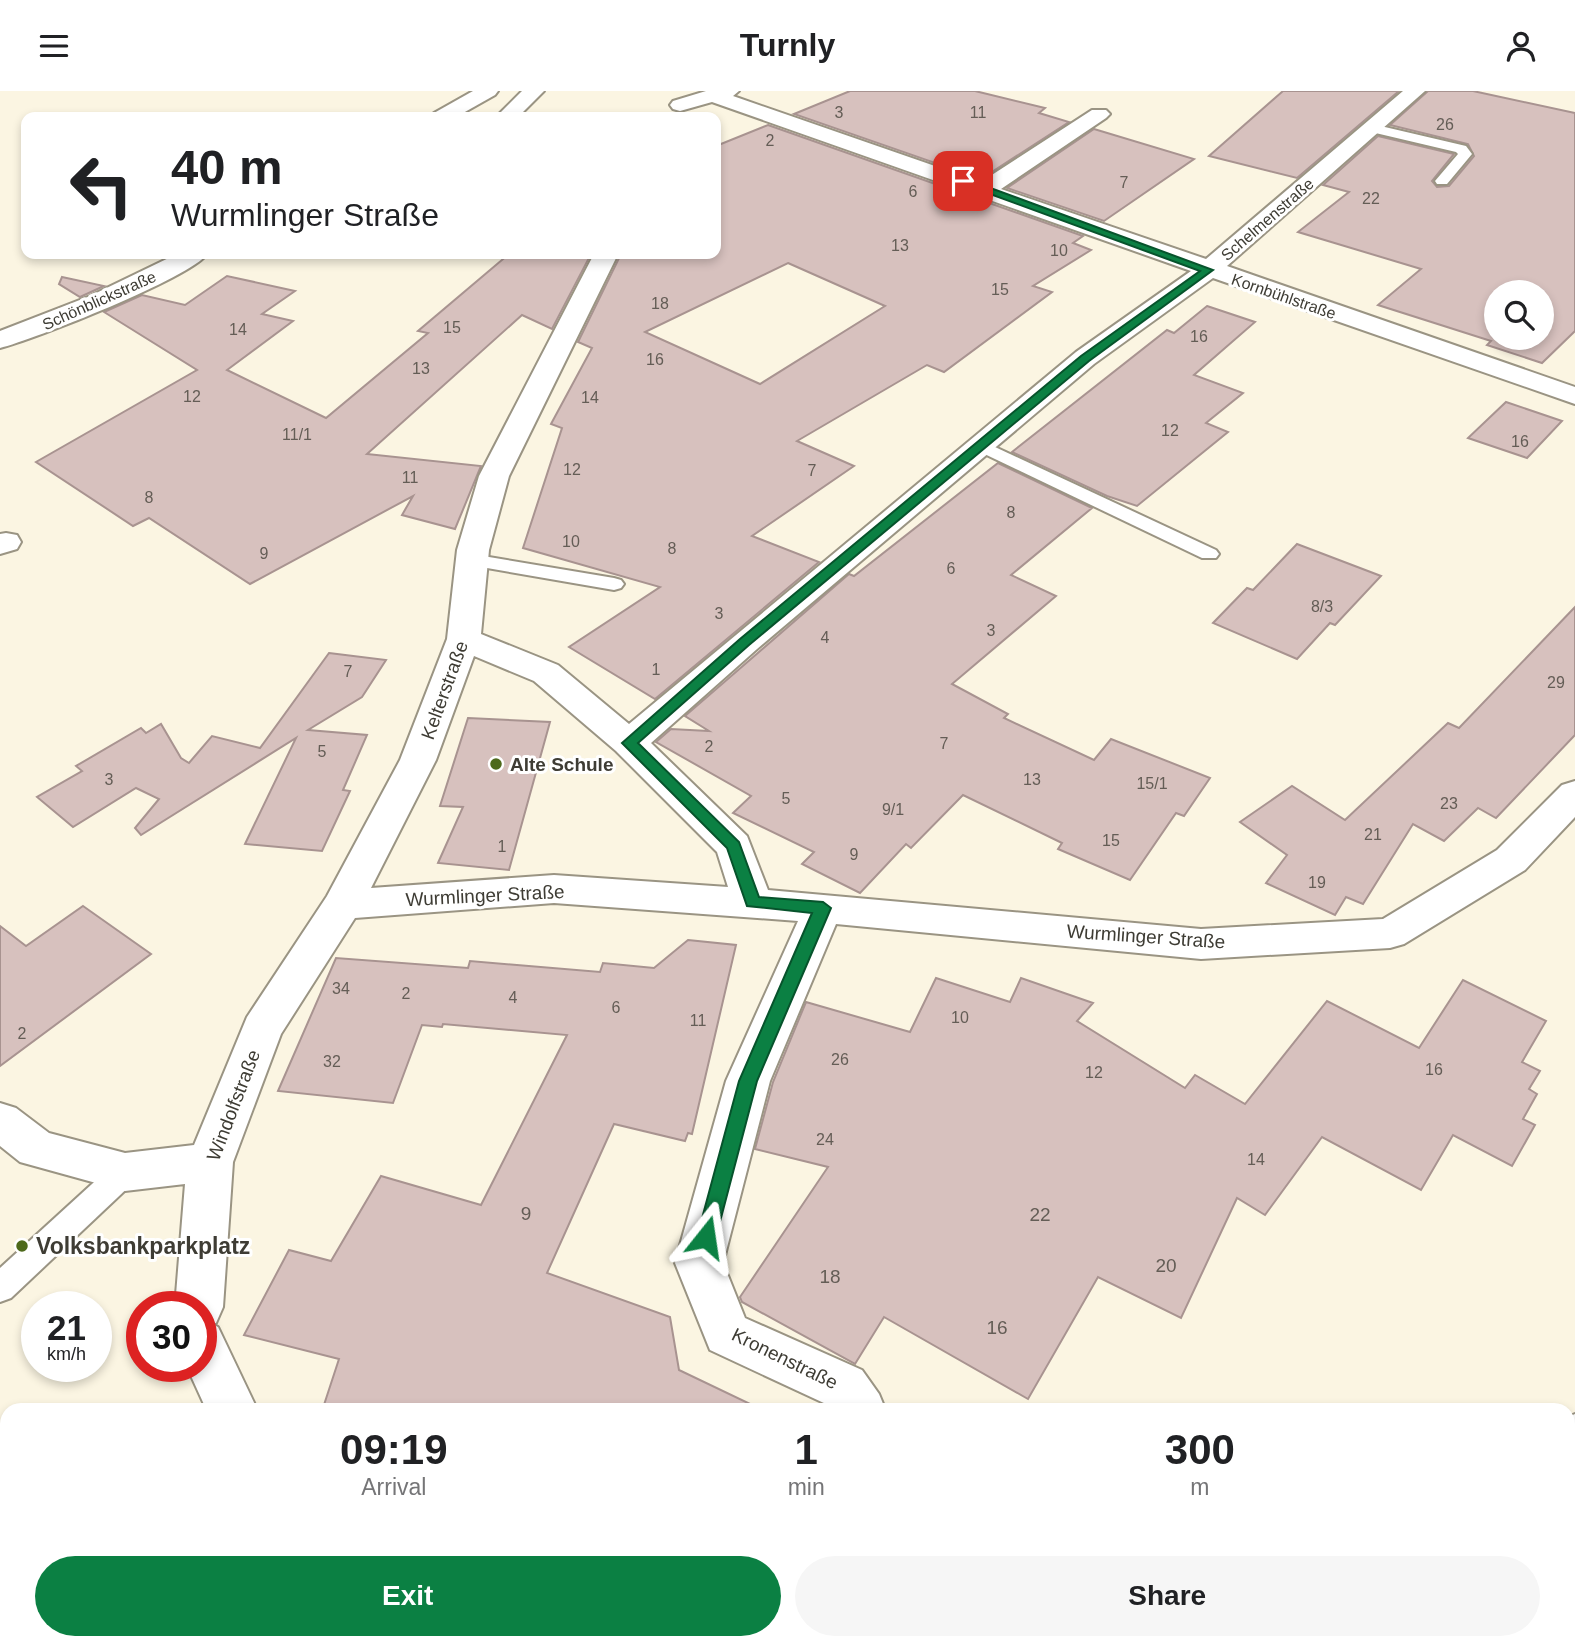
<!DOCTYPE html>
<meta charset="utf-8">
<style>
:root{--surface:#fff;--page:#f6f6f6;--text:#202124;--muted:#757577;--accent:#0b8043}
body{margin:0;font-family:Helvetica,sans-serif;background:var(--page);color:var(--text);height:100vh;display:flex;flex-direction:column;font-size:26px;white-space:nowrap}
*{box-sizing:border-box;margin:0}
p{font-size:23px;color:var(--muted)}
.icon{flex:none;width:38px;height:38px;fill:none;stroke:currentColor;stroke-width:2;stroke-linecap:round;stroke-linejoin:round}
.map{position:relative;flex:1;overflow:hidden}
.details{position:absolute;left:0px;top:1312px;width:1575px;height:247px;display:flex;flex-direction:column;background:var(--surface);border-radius:21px 21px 0 0;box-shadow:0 4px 10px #0003}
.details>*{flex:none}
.hud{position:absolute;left:21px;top:21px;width:700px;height:147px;border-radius:14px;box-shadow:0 4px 10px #0003;background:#fff;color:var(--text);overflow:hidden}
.tools{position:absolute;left:1484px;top:189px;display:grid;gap:14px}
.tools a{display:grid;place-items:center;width:70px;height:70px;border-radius:50%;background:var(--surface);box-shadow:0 4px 10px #0003;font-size:35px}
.speed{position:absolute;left:21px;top:1200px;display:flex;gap:14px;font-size:35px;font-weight:700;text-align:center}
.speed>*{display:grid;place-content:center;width:91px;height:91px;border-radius:50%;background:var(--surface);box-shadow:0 4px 10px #0003;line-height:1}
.speed small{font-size:18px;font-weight:400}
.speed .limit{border:10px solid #d22;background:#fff;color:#111}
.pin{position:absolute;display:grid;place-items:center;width:60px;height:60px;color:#fff;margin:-30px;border-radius:14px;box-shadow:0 4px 10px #0006}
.me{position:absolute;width:77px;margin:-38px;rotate:15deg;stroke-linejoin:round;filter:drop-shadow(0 0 5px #0008)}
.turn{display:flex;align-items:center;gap:24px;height:147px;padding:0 35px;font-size:32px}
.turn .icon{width:91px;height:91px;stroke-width:2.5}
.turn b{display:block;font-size:49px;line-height:60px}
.eta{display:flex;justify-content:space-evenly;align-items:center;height:119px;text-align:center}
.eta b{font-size:42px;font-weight:700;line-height:49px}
.action{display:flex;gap:14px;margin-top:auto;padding:14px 35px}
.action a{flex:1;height:80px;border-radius:42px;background:var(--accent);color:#fff;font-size:28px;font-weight:700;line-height:80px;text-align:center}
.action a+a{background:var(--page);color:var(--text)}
header{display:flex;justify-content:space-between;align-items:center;height:91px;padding:0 35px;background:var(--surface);font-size:32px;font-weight:700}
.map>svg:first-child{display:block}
</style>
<header><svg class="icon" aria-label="menu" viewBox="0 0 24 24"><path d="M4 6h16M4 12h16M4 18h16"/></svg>Turnly<svg class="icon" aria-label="person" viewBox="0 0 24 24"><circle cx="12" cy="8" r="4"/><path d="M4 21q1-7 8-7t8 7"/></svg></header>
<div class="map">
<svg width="1575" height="1559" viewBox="0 0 1575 1559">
<rect width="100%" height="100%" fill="#fbf5e2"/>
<!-- building -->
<g fill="#d7c1be" stroke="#a89390" stroke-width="2" fill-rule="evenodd">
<path d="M850,0H975L1045,17L1039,22L1069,31L981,88L794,23Z"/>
<path d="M1283,0H1399L1297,87L1209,65Z"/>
<path d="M1428,0H1473L1575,22V240L1542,272L1487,254L1491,250L1378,214L1421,178L1298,141L1349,101L1323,94L1378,45L1454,63L1432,90L1437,96L1449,95L1474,65L1468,53L1390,34ZM1496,201H1542V247H1496Z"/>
<path d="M768,34L1083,145L1073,152L1091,159L1033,195L1052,201L944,281L927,274L797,350L854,375L752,445L819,471L655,608L569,556L660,496L523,457L562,337L551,333L592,257L578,251L621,163H716V55ZM788,172L885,215L760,293L645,241Z"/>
<path d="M1094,38L1194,68L1104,130L1007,97Z"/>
<path d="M509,163H591L552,238L522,224L367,363L481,375L455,438L402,424L413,405L250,493L149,427L133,435L36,371L197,279L104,221L142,204L185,214L227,185L295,200L262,223L293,230L227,279L326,327L428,242L418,240Z"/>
<path d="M62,186L104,195L80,206L59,193Z"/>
<path d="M1207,215L1255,231L1194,284L1243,302L1206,332L1228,341L1137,415L1107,405L1012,361L1167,239L1174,242Z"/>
<path d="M1506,311L1562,330L1527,367L1468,347Z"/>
<path d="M998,372L1092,417L1011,484L1056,505L952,593L1008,623L1004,627L1094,669L1111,648L1210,687L1184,725L1176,722L1130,789L1058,758L1062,752L963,704L911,757L906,753L860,802L802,773L814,761L733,722L751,705L656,651L671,638L709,640L685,625L849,483L854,485Z"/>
<path d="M1297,453L1381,485L1335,534L1330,532L1297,568L1213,532L1247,497L1253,499Z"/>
<path d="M1575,516V644L1496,727L1478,717L1444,750L1413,733L1363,813L1346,806L1335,824L1266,792L1287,764L1240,731L1292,695L1345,729L1448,632L1459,637Z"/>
<path d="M329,562L386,569L362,606L308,639L367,644L343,699L350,700L322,760L245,753L296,647L141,744L135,737L159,708L136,697L73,736L37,706L82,680L76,675L141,637L146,642L161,633L181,667L189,672L212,645L260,657Z"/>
<path d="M468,627L550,631L509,779L438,772L463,716L440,715Z"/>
<path d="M83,815L151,863L0,975V835L26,855Z"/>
<path d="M688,849L736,854L692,1043L688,1042L685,1050L614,1033L547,1182L670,1226L679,1279L765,1320H322L339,1268L244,1244L289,1159L331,1170L381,1085L481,1114L567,944L443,933L442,936L422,934L393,1012L278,1000L336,867L468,877L470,870L600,881L603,872L654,877Z"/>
<path d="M936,887L1010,911L1021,887L1093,912L1077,930L1185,997L1195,984L1245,1013L1327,910L1419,957L1463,889L1546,930L1522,971L1540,980L1529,998L1537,1003L1523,1028L1535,1034L1512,1075L1453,1044L1421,1099L1322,1046L1265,1124L1237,1107L1181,1227L1098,1186L1028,1308L884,1226L855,1273L742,1211L740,1206L828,1076L755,1058L773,991L806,911L910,941Z"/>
</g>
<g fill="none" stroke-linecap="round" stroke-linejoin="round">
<!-- service casing -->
<g stroke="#9a9483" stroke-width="4">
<g id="service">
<path d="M1372,33L1466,55L1472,63L1447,93H1437L1435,90L1458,63L1456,61L1367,40V34Z"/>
<path d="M980,349L1216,459L1219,463L1216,467H1202L974,358L971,354Z"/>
<path d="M471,463L614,487L621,489L624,493L621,497L614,499L464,473L461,469L464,465Z"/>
<path d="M125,1069L135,1072L139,1081L135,1090L11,1207L0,1211V1177L115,1072Z"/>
<path d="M65,1552H105L102,1559H62Z"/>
</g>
</g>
<!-- minor casing -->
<g stroke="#9a9483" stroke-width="4">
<g id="minor">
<path d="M473,0H498L495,4L456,26H430L434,22Z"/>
<path d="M522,0H544L518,26H496Z"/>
<path d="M706,0H739L733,5L981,91L1092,19H1106L1110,23L1106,27L1001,98L1206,168L1403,0H1425L1227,175L1575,296V313L1213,187L1094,273L757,558L651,652L747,745L768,799L1201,838L1383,828L1497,759L1562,694L1575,690V726L1525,779L1404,853L1390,857L1201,868L836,833L770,990L723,1172L745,1227L862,1279L879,1303L886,1320H831L826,1313L710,1259L675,1172L726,990L798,830L554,812L355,827L281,943L233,1071L223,1216L216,1232L212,1233L218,1236L258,1320H207L187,1276H201V1216H175L185,1093L125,1100L20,1071L0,1055V1012L16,1017L49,1042L125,1062L194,1054L247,926L327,805L400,669L447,548L457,459L479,385L594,163H618L509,385L489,459L481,543L558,574L629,633L1076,261L1191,180L712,11L680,20L673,18L670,14L673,10ZM474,565L534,590L616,660L717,761L728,796L554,784L371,797L436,669Z"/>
<path d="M177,163H207C192,186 33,249 0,257V240L90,205Z"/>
<path d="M6,442L17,444L21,451L17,458L0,463V443Z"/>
<path d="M321,1552H378L381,1559H324Z"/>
<path d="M620,1552H681L678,1559H617Z"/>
</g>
</g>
<!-- tertiary casing -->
<g stroke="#9a9483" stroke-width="4">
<g id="tertiary">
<path d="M1575,1323V1385L1568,1388V1326Z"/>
<path d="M1460,1552H1516L1513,1559H1457Z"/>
</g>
</g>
<!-- path -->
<path stroke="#969285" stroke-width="5" stroke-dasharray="2.5 7" stroke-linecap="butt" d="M745,1552L751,1559"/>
<!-- service -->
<use href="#service" fill="#fff" fill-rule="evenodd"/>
<!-- minor -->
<use href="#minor" fill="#fff" fill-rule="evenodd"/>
<!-- tertiary -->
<use href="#tertiary" fill="#fff" fill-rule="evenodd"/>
</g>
<!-- route -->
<path fill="#0b8043" stroke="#07532c" stroke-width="2" d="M960,88H966L1213,179L1089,270L749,554L638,652L739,751L759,806L823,811L831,817L757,990L716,1146L713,1152L706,1154L699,1152L697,1146L739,990L812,822L747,815L727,757L622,652L740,548L1081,265L1200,180L960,92Z"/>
<!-- markers -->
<g fill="#4d691b" stroke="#fff" stroke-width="2.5">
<circle cx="496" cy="673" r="7"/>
<circle cx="22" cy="1155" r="7"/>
</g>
<g text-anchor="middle" stroke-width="6" stroke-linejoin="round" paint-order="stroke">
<!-- number labels -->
<g font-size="16" fill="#645d56">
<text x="839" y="27">3</text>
<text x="978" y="27">11</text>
<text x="1445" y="39">26</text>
<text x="770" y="55">2</text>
<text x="1124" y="97">7</text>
<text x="913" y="106">6</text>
<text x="1371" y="113">22</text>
<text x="900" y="160">13</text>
<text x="1059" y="165">10</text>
<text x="1000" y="204">15</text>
<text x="660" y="218">18</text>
<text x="452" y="242">15</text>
<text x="238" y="244">14</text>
<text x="1199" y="251">16</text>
<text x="655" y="274">16</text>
<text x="421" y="283">13</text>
<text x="192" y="311">12</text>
<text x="590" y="312">14</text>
<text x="1170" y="345">12</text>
<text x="297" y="349">11/1</text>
<text x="1520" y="356">16</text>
<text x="572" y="384">12</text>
<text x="812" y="385">7</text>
<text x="410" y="392">11</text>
<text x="149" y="412">8</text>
<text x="1011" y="427">8</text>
<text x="571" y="456">10</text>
<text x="672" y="463">8</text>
<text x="264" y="468">9</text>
<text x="951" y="483">6</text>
<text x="1322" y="521">8/3</text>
<text x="719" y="528">3</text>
<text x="991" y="545">3</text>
<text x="825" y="552">4</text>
<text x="656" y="584">1</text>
<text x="348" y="586">7</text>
<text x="1556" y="597">29</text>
<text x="944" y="658">7</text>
<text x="709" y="661">2</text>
<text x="322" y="666">5</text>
<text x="109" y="694">3</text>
<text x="1032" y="694">13</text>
<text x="1152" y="698">15/1</text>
<text x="786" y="713">5</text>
<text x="1449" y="718">23</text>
<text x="893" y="724">9/1</text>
<text x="1373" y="749">21</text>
<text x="1111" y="755">15</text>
<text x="502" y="761">1</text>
<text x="854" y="769">9</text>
<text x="1317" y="797">19</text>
<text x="341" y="903">34</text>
<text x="406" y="908">2</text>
<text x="513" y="912">4</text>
<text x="616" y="922">6</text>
<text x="960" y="932">10</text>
<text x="698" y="935">11</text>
<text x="22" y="948">2</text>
<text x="840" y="974">26</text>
<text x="332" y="976">32</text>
<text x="1434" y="984">16</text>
<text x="1094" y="987">12</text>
<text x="825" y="1054">24</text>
<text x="1256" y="1074">14</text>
</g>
<!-- far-street labels -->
<g font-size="16" fill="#3e3c34" stroke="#fff">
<text transform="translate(1267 128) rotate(-41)" y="6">Schelmenstraße</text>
<text transform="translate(1284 205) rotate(19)" y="6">Kornbühlstraße</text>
<text transform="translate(99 209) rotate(-24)" y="6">Schönblickstraße</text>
</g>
<!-- street labels -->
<g font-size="19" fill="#3e3c34" stroke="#fff">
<text transform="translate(444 599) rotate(-70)" y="7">Kelterstraße</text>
<text transform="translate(485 804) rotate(-3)" y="7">Wurmlinger Straße</text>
<text transform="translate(1146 845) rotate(4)" y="7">Wurmlinger Straße</text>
<text transform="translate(233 1014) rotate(-69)" y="7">Windolfstraße</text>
<text transform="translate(785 1267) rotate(26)" y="7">Kronenstraße</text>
</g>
<!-- poi labels -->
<g font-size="19" font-weight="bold" fill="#3e3c34" stroke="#fff" text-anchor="start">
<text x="510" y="680">Alte Schule</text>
</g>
<!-- near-number labels -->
<g font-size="19" fill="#645d56">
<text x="526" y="1129">9</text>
<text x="1040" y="1130">22</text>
<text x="1166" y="1181">20</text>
<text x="830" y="1192">18</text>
<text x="997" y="1243">16</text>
</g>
<!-- near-poi labels -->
<g font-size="23" font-weight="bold" fill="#3e3c34" stroke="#fff" text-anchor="start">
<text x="36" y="1163">Volksbankparkplatz</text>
</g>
</g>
</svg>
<div class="tools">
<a><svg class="icon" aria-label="search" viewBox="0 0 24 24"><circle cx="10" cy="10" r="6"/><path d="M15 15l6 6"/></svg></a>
</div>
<div class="speed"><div>21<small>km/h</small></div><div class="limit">30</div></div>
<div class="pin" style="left:963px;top:90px;background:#d93025"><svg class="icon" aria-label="arrive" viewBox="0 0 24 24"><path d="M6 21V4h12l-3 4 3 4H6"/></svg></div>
<svg class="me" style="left:706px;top:1146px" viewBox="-20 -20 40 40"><path d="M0-17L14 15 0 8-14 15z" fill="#0b8043" stroke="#fff" stroke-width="4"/></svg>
<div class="hud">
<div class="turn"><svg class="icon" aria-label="left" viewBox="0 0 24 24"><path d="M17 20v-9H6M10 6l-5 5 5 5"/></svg><div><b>40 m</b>Wurmlinger Straße</div></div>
</div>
<section class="details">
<div class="eta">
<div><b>09:19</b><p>Arrival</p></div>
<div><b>1</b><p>min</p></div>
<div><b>300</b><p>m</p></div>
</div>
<div class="action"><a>Exit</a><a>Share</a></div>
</section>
</div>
